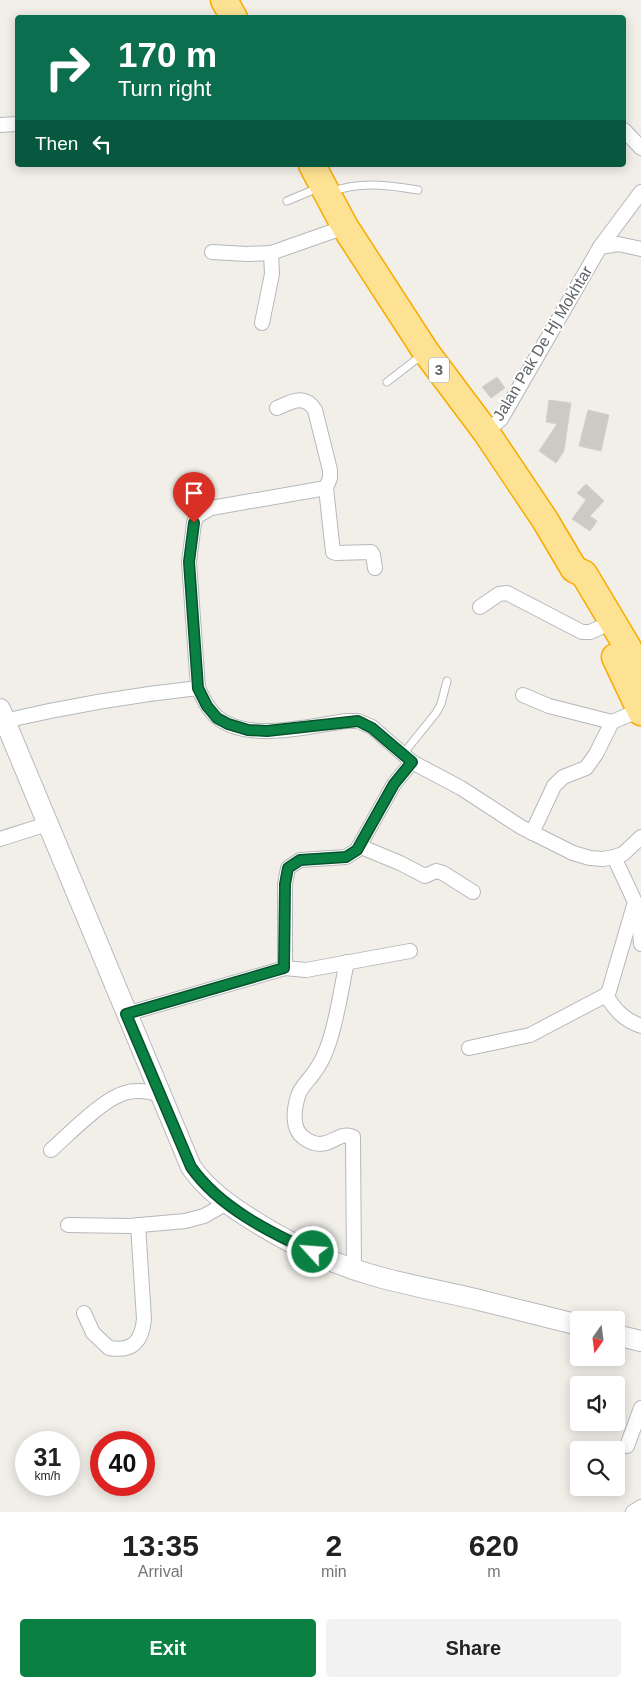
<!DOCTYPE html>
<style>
:root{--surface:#fff;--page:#f2f2f2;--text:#222;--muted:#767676;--accent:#0b8043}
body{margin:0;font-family:Arial,sans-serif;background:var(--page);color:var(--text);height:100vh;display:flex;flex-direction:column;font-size:19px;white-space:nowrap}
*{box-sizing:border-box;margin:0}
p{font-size:16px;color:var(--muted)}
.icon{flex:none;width:28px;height:28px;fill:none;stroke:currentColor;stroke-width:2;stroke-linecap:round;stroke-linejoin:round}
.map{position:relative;height:1512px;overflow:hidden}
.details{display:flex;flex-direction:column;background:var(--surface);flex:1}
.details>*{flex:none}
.hud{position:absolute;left:15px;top:15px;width:611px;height:152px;border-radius:5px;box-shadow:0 2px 12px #0003;background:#0b6e4f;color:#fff;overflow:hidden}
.needle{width:32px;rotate:194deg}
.tools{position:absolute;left:570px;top:1311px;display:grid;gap:10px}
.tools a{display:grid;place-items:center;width:55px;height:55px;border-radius:5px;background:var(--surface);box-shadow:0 2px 12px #0003;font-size:25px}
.speed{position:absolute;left:15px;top:1431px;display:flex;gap:10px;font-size:25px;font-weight:700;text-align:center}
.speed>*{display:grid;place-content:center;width:65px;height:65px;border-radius:50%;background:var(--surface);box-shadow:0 2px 12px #0003;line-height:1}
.speed small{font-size:12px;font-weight:400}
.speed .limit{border:8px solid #d22;background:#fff;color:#111}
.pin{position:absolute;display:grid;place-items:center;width:42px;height:42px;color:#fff;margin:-51px -21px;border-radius:50% 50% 50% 0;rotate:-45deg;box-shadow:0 0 5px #0007}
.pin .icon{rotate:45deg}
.me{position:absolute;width:55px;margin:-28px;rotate:296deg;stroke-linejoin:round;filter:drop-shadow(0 0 4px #0008)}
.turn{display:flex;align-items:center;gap:18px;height:105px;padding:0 20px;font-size:22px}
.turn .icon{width:65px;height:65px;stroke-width:2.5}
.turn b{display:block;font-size:35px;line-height:42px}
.then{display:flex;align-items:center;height:48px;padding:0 20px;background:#0003;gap:10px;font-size:19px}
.eta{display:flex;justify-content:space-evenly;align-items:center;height:85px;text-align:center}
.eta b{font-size:30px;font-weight:700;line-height:35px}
.primary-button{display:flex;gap:10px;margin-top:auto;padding:10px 20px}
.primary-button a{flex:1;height:58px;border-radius:5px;background:var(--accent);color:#fff;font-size:20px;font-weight:700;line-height:58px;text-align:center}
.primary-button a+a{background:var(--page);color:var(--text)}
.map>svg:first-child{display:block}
</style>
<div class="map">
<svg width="641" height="1512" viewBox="0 0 641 1512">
<rect width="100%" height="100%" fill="#f1efe8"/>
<!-- building -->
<g fill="#cccac5" stroke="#d6d1c6">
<path d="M497,377L505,388L491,398L482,387Z"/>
<path d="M549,400L571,403L564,451L556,463L539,451L557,424L546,422Z"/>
<path d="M588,410L609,415L601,451L579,446Z"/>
<path d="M586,484L604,501L590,516L597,521L590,531L572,519L586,500L577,493Z"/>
</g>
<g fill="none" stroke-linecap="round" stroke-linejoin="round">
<!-- lane casing -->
<g stroke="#b5b8bc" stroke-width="9">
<g id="lane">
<path d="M331,192C359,181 389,185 418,190"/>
<path d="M287,201L318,188"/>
<path d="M387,382L422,355"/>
<path d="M403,754L436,713L441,704L447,681"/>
</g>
</g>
<!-- street casing -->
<g stroke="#b5b8bc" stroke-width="16">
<g id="street">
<path d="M0,125L18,124"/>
<path d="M624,130L641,148"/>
<path d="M600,247L641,192"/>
<path d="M212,252L247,254L271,253L345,227"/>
<path d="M262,323L272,274L271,253"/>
<path d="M277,408C291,402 304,393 315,410L330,470V478L326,488L333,552L336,553L371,552L373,555L375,568"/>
<path d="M486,432L501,419L600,247L618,244L641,249"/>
<path d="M326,488L211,508L197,516L194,523L189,562L198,688C203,698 208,710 217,717C247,743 310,726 346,721H358L372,727L412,762L461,788L521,827L573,853L590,858L603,859L614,857L623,854L641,837"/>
<path d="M480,607L499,594L507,593L582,632H590L599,628"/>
<path d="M523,695L549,706L612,722"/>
<path d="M4,721C68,706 133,695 198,688"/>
<path d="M532,833L554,786L563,777L586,768L596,754L612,722L640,710"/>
<path d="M0,839L47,824"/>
<path d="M359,846L400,863L425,876L436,871L443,873L473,892"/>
<path d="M614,857L635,902L639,917L641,944"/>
<path d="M347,962C341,988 337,1023 327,1048C324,1057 319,1066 313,1074C308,1081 300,1088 298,1096C294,1109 291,1129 304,1138C328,1155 337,1129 353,1137L354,1269"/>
<path d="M285,968L306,970L410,951"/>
<path d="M606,995C615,1010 624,1020 641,1026"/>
<path d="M126,1014L285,968V884L288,868L300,860L346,857L357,850L394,784L412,762"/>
<path d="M469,1048L530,1035L606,995L609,991L635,902"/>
<path d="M51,1150C68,1135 104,1098 125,1093C136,1089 148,1092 160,1094"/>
<path d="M68,1225L129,1226L185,1221L204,1216L227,1203"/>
<path d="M84,1313L93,1333L109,1348C133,1352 142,1341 144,1319L138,1225"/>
<path d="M627,1446L641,1408"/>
<path d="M633,1512L641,1507"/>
</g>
</g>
<!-- secondary casing -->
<g stroke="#b6babf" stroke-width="22">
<g id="secondary">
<path d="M0,709L191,1167C207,1190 230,1206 254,1221C292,1245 335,1265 379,1277C412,1286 446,1292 479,1300C512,1308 546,1317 579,1325"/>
<path d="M616,1335L641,1341"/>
</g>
</g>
<!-- highway casing -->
<g stroke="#f9ab00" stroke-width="29">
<g id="highway">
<path d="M224,0L234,18"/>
<path d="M312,165L345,227L426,352L486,432L545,520L574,569L584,574L627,646L641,674"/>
<path d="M615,657L641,712"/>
</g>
</g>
<!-- lane -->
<use href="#lane" stroke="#fff" stroke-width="7"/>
<!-- street -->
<use href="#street" stroke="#fff" stroke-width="14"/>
<!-- secondary -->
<use href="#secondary" stroke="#fff" stroke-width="20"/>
<!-- highway -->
<use href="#highway" stroke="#fde293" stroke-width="26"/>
</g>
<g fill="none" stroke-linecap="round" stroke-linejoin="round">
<!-- route casing -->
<g stroke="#07532c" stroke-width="12">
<path id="route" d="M194,523L189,562L198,688L207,706L217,718L228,724L248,730L267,731L358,721L372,728L412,762L394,784L357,850L346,857L300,860L288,868L285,884L284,968L126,1014L191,1167C219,1207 269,1232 313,1252"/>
</g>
<!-- route -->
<use href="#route" stroke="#0b8043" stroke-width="9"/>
</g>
<g text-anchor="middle" stroke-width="4" stroke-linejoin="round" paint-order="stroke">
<!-- shield labels -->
<rect fill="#fff" stroke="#8f9295" stroke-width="1" x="429" y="357.5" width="20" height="25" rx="4"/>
<g font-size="15" font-weight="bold" fill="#5f6368">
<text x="439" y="375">3</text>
</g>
<!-- street labels -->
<g font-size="16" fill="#5f6368" stroke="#fff">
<text transform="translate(542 343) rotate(-59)" y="6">Jalan Pak De Hj Mokhtar</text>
</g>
</g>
</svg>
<div class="tools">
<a><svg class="needle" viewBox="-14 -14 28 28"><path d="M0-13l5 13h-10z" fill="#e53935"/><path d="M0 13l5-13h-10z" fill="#767676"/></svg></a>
<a><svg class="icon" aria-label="sound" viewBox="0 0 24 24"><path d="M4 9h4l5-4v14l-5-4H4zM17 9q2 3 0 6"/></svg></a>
<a><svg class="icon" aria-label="search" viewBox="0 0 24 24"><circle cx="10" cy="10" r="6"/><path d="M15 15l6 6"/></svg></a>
</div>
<div class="speed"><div>31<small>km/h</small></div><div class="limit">40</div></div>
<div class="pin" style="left:194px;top:523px;background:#d93025"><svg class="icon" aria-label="arrive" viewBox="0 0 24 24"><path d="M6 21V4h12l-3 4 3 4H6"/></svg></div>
<svg class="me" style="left:313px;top:1252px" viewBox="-20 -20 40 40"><circle r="17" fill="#0b8043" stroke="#fff" stroke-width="3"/><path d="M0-11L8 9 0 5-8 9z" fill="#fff"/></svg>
<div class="hud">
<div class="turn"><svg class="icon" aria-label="right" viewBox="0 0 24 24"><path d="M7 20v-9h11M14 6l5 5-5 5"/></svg><div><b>170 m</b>Turn right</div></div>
<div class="then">Then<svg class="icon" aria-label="left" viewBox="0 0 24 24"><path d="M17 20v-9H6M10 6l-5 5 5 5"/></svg></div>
</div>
</div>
<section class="details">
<div class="eta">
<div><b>13:35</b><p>Arrival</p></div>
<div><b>2</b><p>min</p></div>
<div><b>620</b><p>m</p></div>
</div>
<div class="primary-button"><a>Exit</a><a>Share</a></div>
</section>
